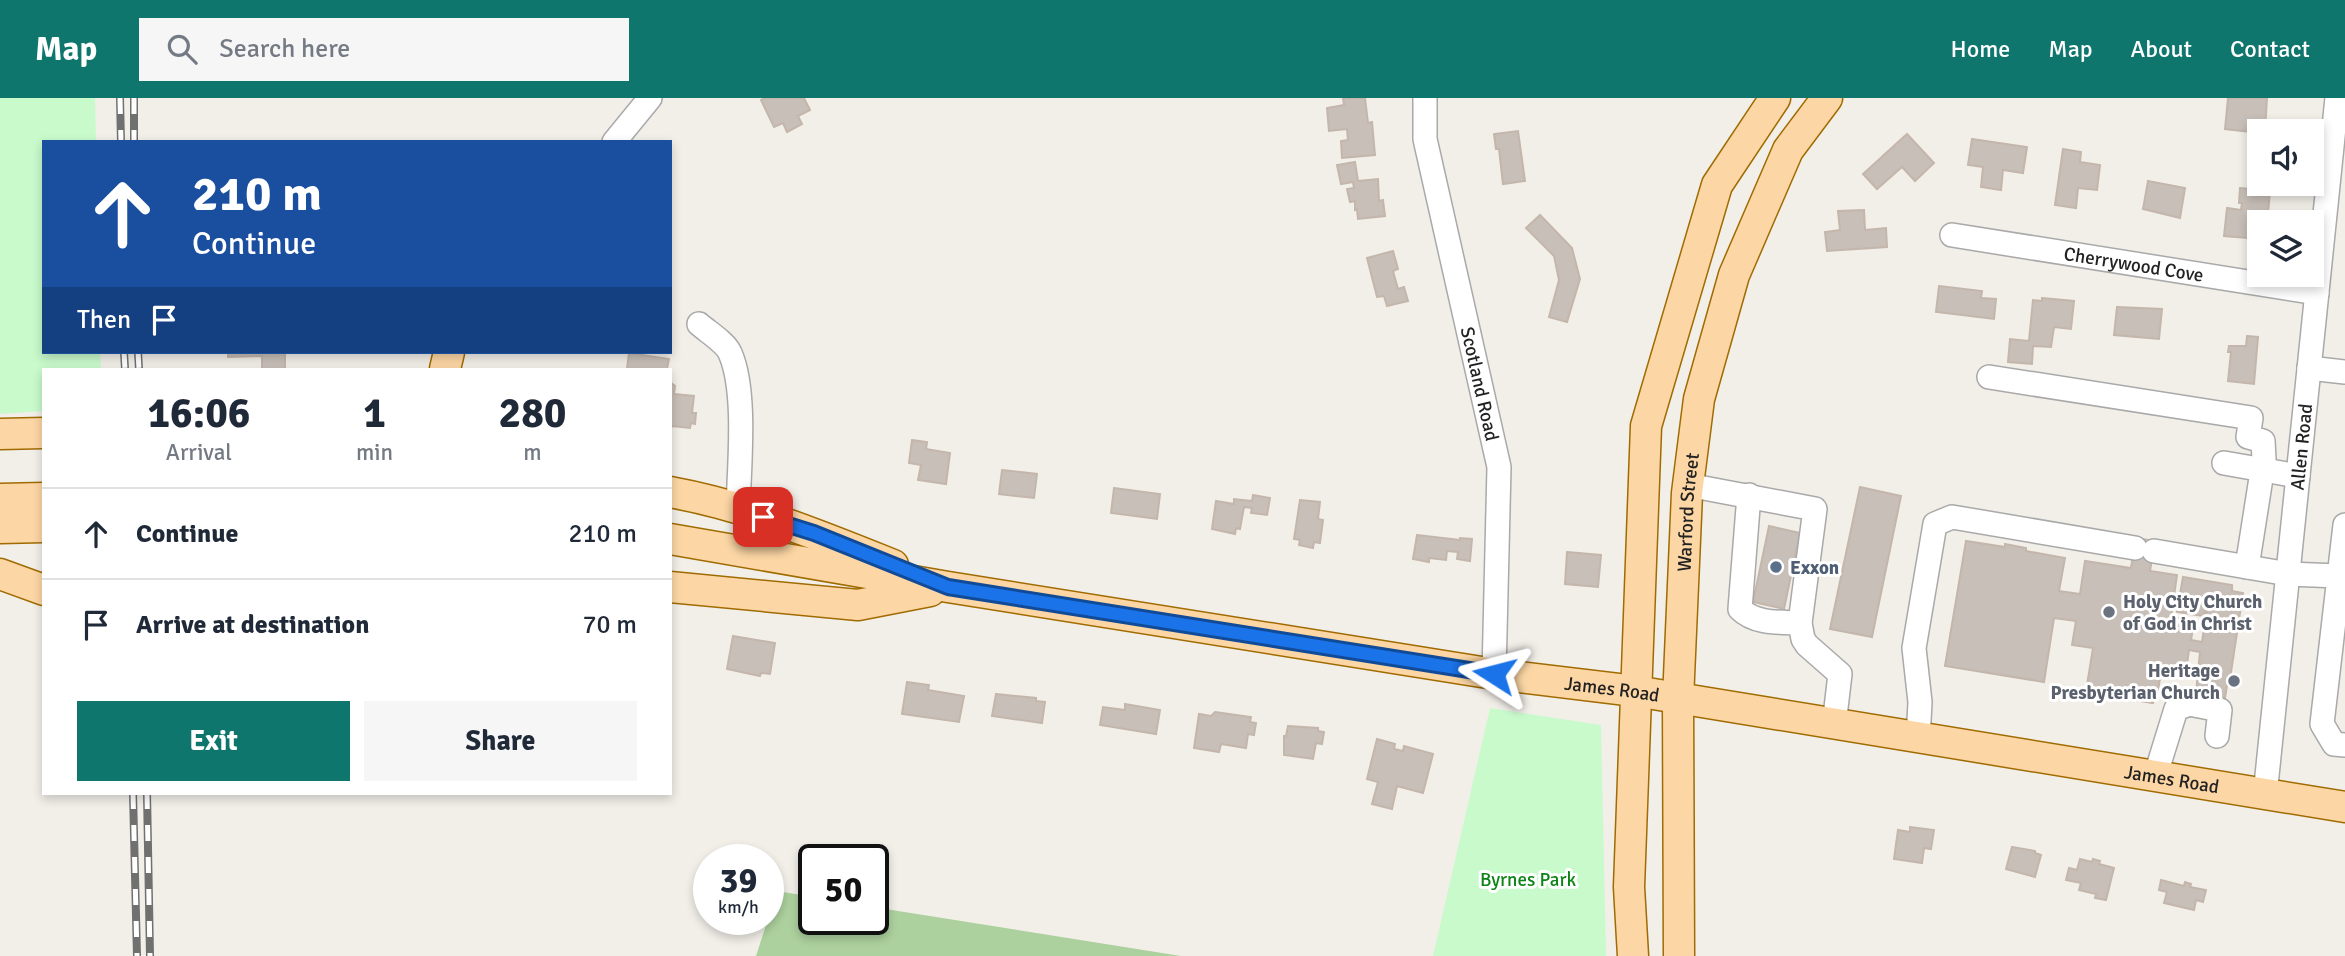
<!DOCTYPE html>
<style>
:root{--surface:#fff;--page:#f6f6f7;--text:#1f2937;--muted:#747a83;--line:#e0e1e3;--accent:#0f766e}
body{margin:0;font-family:Signika,sans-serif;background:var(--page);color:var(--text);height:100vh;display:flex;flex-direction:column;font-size:26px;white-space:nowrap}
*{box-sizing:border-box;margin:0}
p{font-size:23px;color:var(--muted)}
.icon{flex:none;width:38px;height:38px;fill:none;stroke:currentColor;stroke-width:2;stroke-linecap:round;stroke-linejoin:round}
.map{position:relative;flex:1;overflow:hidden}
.details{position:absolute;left:42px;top:270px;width:630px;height:427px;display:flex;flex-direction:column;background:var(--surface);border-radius:0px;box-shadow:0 4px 10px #0003}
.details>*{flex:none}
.banner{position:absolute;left:42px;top:42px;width:630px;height:214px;border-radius:0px;box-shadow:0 4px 10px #0003;background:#1a4fa0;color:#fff;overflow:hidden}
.buttons{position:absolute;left:2247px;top:21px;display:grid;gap:14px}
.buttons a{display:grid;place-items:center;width:77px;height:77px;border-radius:0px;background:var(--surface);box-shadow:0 4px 10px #0003;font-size:35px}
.speed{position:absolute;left:693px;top:746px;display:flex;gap:14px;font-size:35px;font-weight:700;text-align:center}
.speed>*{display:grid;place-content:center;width:91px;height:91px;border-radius:50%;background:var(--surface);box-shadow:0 4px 10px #0003;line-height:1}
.speed small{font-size:18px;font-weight:400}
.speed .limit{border:4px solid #111;border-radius:10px;background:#fff;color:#111}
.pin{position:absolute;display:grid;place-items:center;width:60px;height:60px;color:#fff;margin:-30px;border-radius:14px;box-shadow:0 4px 10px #0006}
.me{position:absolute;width:77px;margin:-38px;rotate:279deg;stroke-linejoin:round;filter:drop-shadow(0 0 5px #0008)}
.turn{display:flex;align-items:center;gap:24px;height:147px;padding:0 35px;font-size:32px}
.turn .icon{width:91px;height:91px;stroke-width:2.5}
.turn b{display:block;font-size:49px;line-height:60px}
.then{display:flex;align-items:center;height:66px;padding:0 35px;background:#0003;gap:14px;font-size:26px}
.eta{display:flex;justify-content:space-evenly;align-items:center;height:119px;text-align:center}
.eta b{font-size:42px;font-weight:800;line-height:49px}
.primary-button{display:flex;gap:14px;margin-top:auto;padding:14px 35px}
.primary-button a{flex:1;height:80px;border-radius:0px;background:var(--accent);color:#fff;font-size:28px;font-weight:800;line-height:80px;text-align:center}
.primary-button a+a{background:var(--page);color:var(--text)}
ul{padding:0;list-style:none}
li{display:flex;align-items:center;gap:21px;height:91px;padding:0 35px;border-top:2px solid var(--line)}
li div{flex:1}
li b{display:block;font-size:26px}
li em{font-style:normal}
header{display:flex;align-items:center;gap:42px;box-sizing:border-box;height:98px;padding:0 35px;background:var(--accent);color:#fff}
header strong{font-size:33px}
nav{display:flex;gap:38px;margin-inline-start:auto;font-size:24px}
.search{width:490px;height:63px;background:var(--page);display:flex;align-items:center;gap:18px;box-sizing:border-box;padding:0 24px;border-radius:0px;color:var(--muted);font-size:26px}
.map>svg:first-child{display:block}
</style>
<header>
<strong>Map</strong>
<div class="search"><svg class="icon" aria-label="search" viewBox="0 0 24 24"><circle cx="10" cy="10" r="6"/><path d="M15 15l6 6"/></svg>Search here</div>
<nav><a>Home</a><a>Map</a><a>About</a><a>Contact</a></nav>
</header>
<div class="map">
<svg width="2345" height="858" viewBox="0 0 2345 858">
<rect width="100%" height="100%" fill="#f2efe9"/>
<!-- forest -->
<path fill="#add19e" d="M777,793L814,799V821H873V809L1181,858H756Z"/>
<!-- park -->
<g fill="#c8facc">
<path d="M0,0H95L96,44H44V254H100L101,271H44V313L0,316Z"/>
<path d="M1490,610L1601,627L1606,858H1433Z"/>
</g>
<!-- building -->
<g fill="#c7bfb8" stroke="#c4b6ab" stroke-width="2">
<path d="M765,0H804L810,12L798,18L802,26L787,34L783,25L774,29L761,2Z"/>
<path d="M1343,0H1365L1368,25L1372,24L1375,57L1342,60L1341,43L1348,42L1347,31L1329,33L1327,10L1344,7Z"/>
<path d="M2228,0H2267L2265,33H2259V35L2225,31Z"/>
<path d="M1518,33L1525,83L1503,86L1499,51H1496L1494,36Z"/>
<path d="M1907,36L1934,65L1915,83L1902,69L1877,91L1863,76Z"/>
<path d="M1972,41L2027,49L2023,75L2003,72L2001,92L1981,89L1983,69L1968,67Z"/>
<path d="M2063,51L2081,54L2080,64L2100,67L2097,92L2078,90L2076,110L2055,107Z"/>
<path d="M1355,64L1358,83L1378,81L1379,103L1383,102L1385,118L1358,121L1357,111L1355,112V103L1350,104L1347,91L1354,90L1353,84L1341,86L1337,67Z"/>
<path d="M2148,83L2185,90L2180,120L2143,111Z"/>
<path d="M2240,90L2270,93L2268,115L2273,116L2272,124H2259V141L2224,138L2227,110L2241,112L2242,105H2239Z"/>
<path d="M1864,112L1865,132L1886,130L1887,149L1827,153L1825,134L1840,132L1838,113Z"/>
<path d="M1540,117L1572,150L1580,181L1567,224L1549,219L1559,182L1554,158L1526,130Z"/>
<path d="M1393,153L1398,171L1393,173L1398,191L1404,189L1408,203L1387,208L1384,198L1377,199L1367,160Z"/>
<path d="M1939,188L1982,193L1981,200L1996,201L1994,221L1936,214Z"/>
<path d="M2042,200L2074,203L2071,231L2054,229L2051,249L2033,248L2032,266L2008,264L2010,241L2029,243L2033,202L2042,203Z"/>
<path d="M2117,209L2162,211L2159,241L2114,237Z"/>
<path d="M2247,238L2258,239L2254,286L2228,283L2231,254H2228L2229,248H2246Z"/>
<path d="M228,254H285V271H262V258L228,259Z"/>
<path d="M629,255L669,261L667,271H627Z"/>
<path d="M670,284L675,288L674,296L694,298L692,315H696L695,326L691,325L690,330L672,328L670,333Z"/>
<path d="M912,342L927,344L926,351L950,355L946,386L918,382L921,367L909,365Z"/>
<path d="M1002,372L1037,376L1034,400L999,396Z"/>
<path d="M1860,389L1901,398L1872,539L1830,531Z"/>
<path d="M1114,390L1160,396L1157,421L1111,415Z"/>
<path d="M1253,397L1270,400L1267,417L1251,415L1252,410L1244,409L1240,431L1236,430L1235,436L1212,431L1216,403L1234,406V401L1252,403Z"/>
<path d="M1300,402L1320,404L1318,421L1323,422L1320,445L1314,444L1313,450L1299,447L1300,442L1294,441Z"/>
<path d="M1769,428L1800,435L1784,511L1753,504Z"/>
<path d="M1417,437L1460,442V440L1472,441L1470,463L1457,461L1458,454L1447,453L1446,462L1429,460V464L1413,461Z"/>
<path d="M2136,440L2155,443L2150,473L2177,477L2171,519L2194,523L2191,542L2202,544L2207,511L2205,510L2204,518L2177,514L2183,479L2232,487V493L2243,495L2230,581H2228L2225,600L2196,595L2200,554L2189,552L2186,573L2162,569L2157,598L2154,597L2153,605L2089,595L2091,587H2087L2093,550L2072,547L2076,523L2054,520L2044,584L1945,568L1966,443L2005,449V446L2026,450V453L2065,460L2059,493L2080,496L2085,463L2131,470Z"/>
<path d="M1567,454L1601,457L1598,489L1565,486Z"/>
<path d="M733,538L775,545L770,576L761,575L760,578L727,571Z"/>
<path d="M907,584L929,587L928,592L964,598L959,624L902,616Z"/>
<path d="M996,596L1036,600V603L1045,604L1042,625L992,618Z"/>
<path d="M1125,606L1160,612L1156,636L1100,627L1103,609L1125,612Z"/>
<path d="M1215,614L1251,619L1250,624L1256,625L1254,637L1248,636L1246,650L1221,646L1219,654L1194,650L1199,616L1211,618Z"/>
<path d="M1288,628L1318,630V633L1324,634L1322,646L1316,645L1313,661L1284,657V638H1286Z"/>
<path d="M1377,641L1395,646L1394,651L1403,653L1404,648L1433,656L1423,695L1397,688L1392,711L1372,706L1378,684L1367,681Z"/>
<path d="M1910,729L1934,732L1931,751L1924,750L1922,765L1894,761L1898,732L1910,734Z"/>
<path d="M2012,749L2035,753V755L2041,757L2035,779L2006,771Z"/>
<path d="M2080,761L2092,764L2093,761L2100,763L2099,766L2114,770L2106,802L2095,800L2096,796L2079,792L2081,785L2066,782L2069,770L2077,772Z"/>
<path d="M2161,782L2184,788L2185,784L2191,786L2190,789L2206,792L2203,804L2196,802L2194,812L2164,805L2167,794L2159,792Z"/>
</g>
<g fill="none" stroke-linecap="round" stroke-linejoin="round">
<!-- minor casing -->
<g stroke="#a9a9a9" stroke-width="26">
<g id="minor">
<path id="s1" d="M1425,0V41L1499,369L1494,576"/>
<path d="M614,44L650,0"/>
<path id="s2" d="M1952,137L2317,195"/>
<path d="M699,226C708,234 726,245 730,255C747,293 739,370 738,411"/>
<path d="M2309,270L2345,274"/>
<path d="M1989,279L2251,320L2248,339L2263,343L2264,361L2247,469"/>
<path d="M2224,365L2298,378"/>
<path d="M1688,387L1815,411L1800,525L1803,541L1807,547L1840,576L1834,627"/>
<path d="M1749,397L1740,511C1755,526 1780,524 1800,525"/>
<path d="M2345,427L2322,626L2334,646L2345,647"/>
<path d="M2154,453L2288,476L2339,478"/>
<path d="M1918,641L1920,604L1914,550L1935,426L1952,419L2135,450"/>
<path d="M2155,679L2176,611L2189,606L2220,612L2217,638"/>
<path id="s3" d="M2265,697L2337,0"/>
</g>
</g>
<!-- major casing -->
<g stroke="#a06b00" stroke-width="33">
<g id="major">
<path d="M445,271L449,254"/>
<path d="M0,336L44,335"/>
<path d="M670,394C747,408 821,438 893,467"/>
<path d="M0,401L44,400"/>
<path d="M0,430L44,429"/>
<path id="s4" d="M670,441L948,489L1494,576L1635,593L2345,709"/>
<path d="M0,476L44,492"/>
<path d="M670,489L858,507L930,493"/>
<path d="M1633,858L1629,789L1646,328L1717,87L1775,0"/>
<path id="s5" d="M1679,858L1678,602L1687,395L1699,301L1734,177L1788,52L1827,0"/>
</g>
</g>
<!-- minor -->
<use href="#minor" stroke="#fff" stroke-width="23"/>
<!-- major -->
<use href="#major" stroke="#fcd6a4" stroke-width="30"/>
<!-- rail casing -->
<g stroke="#707070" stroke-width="8">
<g id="rail">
<path d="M120,0L121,44"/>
<path d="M134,0V44"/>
<path d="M124,254L125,271"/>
<path d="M138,254L139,271"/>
<path d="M133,695L137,858"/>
<path d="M147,695L150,858"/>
</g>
</g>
<!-- rail -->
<use href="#rail" stroke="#fff" stroke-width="5" stroke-dasharray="16" stroke-linecap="butt"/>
</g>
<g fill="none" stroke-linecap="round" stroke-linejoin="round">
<!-- route casing -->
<g stroke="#114b97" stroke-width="18">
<path id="route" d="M763,419L814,435L948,489L1494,576"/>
</g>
<!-- route -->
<use href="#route" stroke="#1a73e8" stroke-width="12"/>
</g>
<!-- markers -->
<circle fill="#5c6f8a" stroke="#fff" stroke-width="2.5" cx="1776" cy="469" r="7"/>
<g fill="#6b7280" stroke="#fff" stroke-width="2.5">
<circle cx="2109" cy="514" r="7"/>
<circle cx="2234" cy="583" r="7"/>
</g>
<g text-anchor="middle" stroke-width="6" stroke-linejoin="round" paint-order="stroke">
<!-- street labels -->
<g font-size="19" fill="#222" stroke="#fff">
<text dy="7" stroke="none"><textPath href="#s2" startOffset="184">Cherrywood Cove</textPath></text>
<text dy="7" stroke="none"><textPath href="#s1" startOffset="292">Scotland Road</textPath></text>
<text dy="7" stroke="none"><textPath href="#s3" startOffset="350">Allen Road</textPath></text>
<text dy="7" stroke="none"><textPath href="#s5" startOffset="444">Warford Street</textPath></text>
<text dy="7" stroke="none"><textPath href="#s4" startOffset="954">James Road</textPath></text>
<text dy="7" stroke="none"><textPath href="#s4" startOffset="1521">James Road</textPath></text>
</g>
<!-- service labels -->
<g font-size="19" font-weight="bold" fill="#4e5e75" stroke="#fff" text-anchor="start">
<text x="1790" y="476">Exxon</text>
</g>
<!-- worship labels -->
<g font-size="19" font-weight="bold" fill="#5b616d" stroke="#fff" text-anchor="start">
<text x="2123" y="510">Holy City Church<tspan x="2123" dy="22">of God in Christ</tspan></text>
<text x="2220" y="579" text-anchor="end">Heritage<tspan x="2220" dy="22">Presbyterian Church</tspan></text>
</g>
<!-- park labels -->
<g font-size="19" fill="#0c8416" stroke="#fff">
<text x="1528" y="788">Byrnes Park</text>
</g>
</g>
</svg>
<div class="buttons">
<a><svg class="icon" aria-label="sound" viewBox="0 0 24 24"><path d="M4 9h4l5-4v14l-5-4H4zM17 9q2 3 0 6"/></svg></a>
<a><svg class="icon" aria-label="layers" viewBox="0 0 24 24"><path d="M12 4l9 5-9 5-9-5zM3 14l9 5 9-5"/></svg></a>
</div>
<div class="speed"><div>39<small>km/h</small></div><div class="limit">50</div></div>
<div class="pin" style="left:763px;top:419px;background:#d93025"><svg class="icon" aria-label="arrive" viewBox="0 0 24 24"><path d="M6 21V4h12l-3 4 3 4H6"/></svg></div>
<svg class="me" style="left:1494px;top:576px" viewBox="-20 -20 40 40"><path d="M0-17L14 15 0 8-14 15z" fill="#1a73e8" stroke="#fff" stroke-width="4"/></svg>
<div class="banner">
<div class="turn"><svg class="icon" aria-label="ahead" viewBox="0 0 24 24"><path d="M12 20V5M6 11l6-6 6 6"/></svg><div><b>210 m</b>Continue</div></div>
<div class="then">Then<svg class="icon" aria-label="arrive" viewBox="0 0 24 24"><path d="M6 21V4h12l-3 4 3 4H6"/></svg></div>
</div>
<section class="details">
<div class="eta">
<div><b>16:06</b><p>Arrival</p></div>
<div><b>1</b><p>min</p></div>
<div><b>280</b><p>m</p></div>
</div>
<ul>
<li><svg class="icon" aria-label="ahead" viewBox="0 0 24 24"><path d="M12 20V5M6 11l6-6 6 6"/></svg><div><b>Continue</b></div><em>210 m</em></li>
<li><svg class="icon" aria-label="arrive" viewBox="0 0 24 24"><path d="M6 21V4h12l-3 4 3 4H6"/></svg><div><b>Arrive at destination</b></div><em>70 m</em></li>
</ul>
<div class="primary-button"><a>Exit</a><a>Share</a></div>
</section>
</div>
